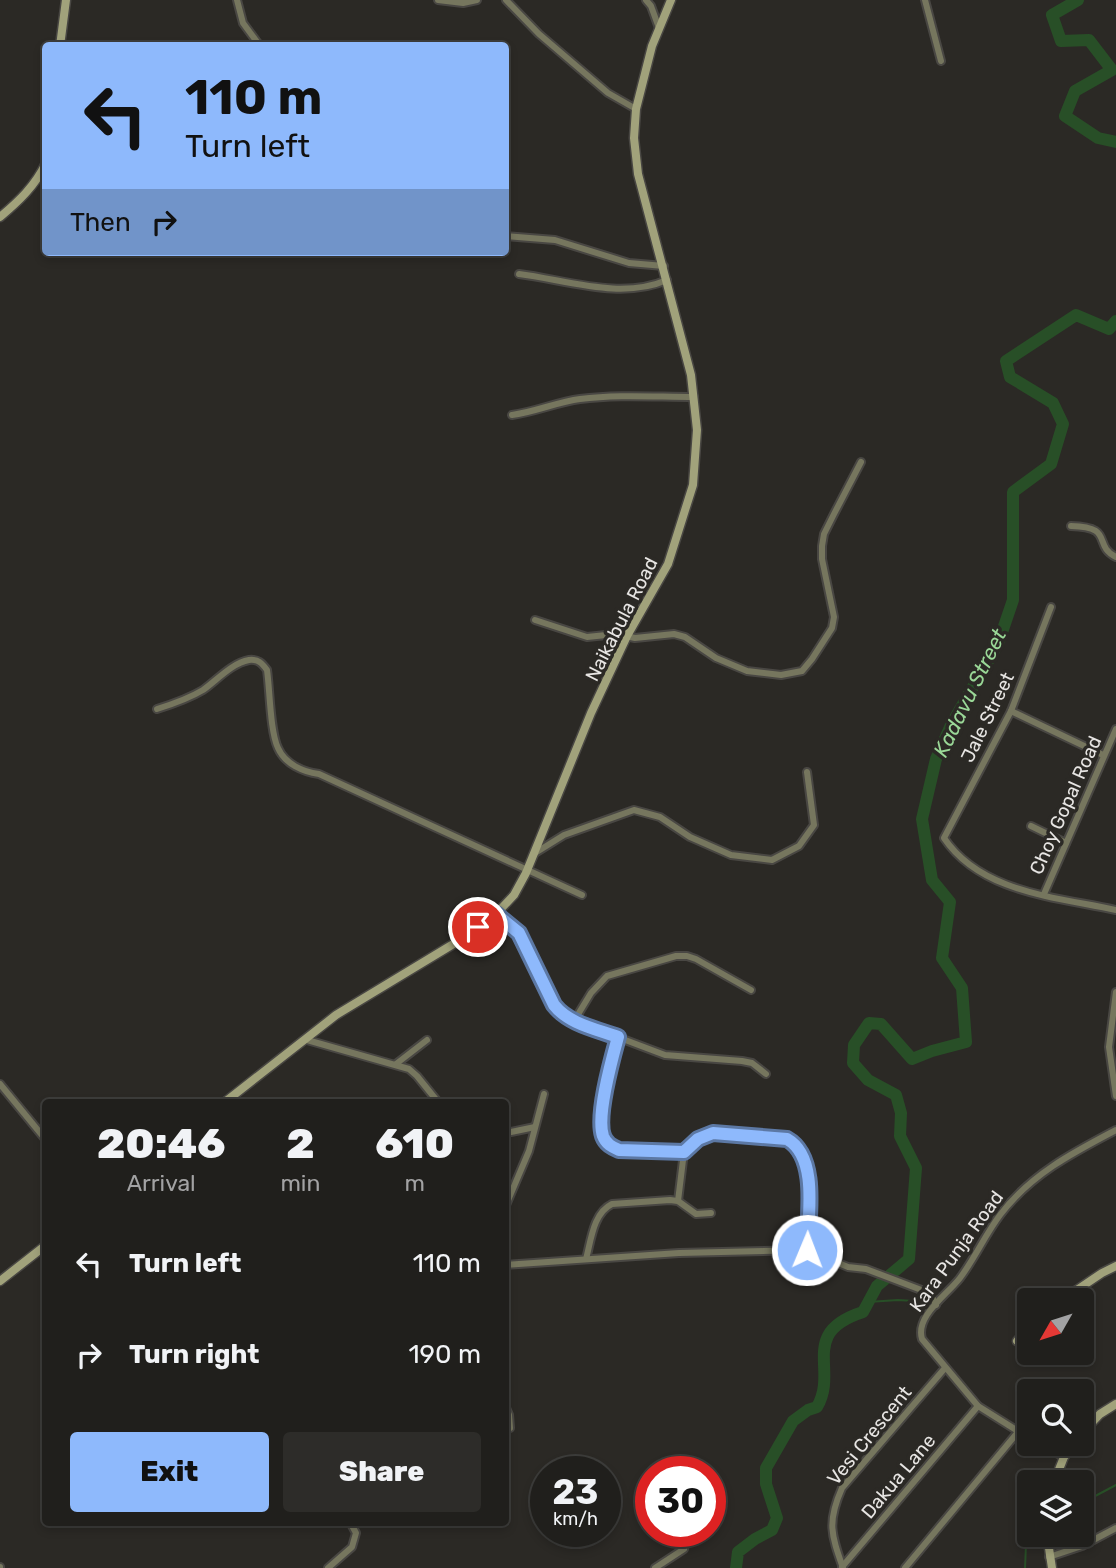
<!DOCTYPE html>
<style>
:root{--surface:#201f1c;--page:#2d2c29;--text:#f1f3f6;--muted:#a2a2a3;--line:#3d3d3b;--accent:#8eb9fc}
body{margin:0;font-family:Rubik,sans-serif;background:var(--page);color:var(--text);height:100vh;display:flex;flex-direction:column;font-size:26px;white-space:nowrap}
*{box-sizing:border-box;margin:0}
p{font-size:23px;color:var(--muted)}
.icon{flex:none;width:38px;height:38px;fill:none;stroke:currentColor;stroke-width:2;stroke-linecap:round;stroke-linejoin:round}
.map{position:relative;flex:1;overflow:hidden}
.drawer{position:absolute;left:42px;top:1099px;width:467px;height:427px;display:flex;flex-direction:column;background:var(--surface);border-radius:7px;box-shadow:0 4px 10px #0003,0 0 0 2px var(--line)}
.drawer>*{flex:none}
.hud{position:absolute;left:42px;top:42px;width:467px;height:214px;border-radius:7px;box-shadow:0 4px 10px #0003,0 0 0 2px var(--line);background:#8eb9fc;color:#111;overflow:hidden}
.needle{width:46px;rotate:231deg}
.buttons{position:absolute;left:1017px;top:1288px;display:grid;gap:14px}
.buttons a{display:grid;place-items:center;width:77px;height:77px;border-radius:7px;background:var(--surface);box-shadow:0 4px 10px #0003,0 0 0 2px var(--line);font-size:35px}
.speed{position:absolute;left:530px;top:1456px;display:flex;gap:14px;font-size:35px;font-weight:700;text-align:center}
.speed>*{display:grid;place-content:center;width:91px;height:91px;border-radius:50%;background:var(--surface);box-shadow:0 4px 10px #0003,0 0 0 2px var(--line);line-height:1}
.speed small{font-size:18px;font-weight:400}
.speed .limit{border:10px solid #d22;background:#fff;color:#111}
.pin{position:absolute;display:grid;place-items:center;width:60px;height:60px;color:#fff;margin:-30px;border:4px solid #fff;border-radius:50%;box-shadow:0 2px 7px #0007}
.me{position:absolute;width:77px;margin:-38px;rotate:1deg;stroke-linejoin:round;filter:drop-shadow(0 0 5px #0008)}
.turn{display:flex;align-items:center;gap:24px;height:147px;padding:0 28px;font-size:32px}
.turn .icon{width:91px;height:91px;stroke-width:2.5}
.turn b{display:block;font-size:49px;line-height:60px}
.then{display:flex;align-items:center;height:66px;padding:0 28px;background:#0003;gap:14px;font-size:26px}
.eta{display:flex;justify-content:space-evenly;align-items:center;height:119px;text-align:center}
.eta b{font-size:42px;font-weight:800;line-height:49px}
.cta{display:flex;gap:14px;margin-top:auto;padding:14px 28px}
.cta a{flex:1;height:80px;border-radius:7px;background:var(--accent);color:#111;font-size:28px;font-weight:800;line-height:80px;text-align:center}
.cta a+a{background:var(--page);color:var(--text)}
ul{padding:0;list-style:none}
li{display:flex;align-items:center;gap:21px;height:91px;padding:0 28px}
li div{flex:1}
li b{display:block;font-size:26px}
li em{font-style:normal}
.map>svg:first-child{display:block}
</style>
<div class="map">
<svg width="1116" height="1568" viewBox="0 0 1116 1568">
<rect width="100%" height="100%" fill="#2b2925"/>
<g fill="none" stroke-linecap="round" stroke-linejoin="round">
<!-- stream -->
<g stroke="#284f27" stroke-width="2">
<path d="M868,1302L898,1300L929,1302"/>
<path d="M1082,1503L1116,1485"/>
<path d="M1025,1568L1026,1545L1024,1537L1031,1535"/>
</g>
<!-- river -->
<g stroke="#284f27" stroke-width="12">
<path d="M1078,0L1052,15L1061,41L1089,40L1112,70L1075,91L1065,116L1098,138L1116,142"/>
<path d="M736,1568L738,1552L755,1539L772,1530L777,1518L766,1484V1468L793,1421L808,1410L817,1407C839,1370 798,1333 863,1312L877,1286L909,1259L916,1168L900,1136L901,1113L896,1095L868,1080L853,1063L854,1045L869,1023L881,1024L912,1059L932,1051L966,1042L962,988L942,958L950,902L932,880L922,819L936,759L952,723L998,644L1013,600V492L1051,464L1063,424L1053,403L1010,377L1006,361L1076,315L1109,329L1116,321"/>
</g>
<!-- street casing -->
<g stroke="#494743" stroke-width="10">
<g id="street">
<path d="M237,0L243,23L260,46"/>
<path d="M438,0L463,3L477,0"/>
<path d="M506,0L539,34L608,93L636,109"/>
<path d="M646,0L651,6L659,28"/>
<path d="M925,0L941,61"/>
<path d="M506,236L555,240L629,263L664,266"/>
<path d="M519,274C567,280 621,300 667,280"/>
<path d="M512,415C535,412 557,402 580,399C618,394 656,397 694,397"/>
<path d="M1071,526C1115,527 1092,545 1116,557"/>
<path d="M1051,607L1011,711L944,838C981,893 1057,897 1116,910"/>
<path d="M535,620L587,637L616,634L635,638L674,634L685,637L716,658L747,671L781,675L802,671L812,659L832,628L834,617L822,559V546L824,534L834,514L861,462"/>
<path d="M157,709C173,704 188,699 203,690C217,680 232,663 249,660C258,659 262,663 267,670C270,691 270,731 278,748C285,764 303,772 319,774L582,895"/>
<path d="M1011,711L1103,755"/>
<path d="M1031,826L1066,843"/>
<path d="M535,853L564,835L634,810L660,817L690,837L731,855L772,860L799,846L814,825L807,772"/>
<path d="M1044,894L1116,729"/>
<path d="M496,914L519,932L554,1005L567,1018L665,1055L742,1061L752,1063L766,1074"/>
<path d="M1116,992L1109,1047L1116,1096"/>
<path d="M574,1021L591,993L607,976L676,956H687L696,959L751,990"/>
<path d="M618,1037C612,1059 596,1115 603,1136C606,1144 612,1147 619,1150L684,1152"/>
<path d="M307,1040L409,1069L417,1076L438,1102"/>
<path d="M396,1064L427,1040"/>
<path d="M0,1084L46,1140"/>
<path d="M506,1133L535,1127"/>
<path d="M506,1205L529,1151L544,1094"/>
<path d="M807,1250L848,1267L866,1269L924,1291L931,1295L936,1305"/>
<path d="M586,1259C591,1241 593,1213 612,1204L670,1200L678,1201L696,1214L711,1213"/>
<path d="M506,1265L679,1253L807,1250L808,1179L806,1164L800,1149L787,1139L713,1133L698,1139L684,1152L678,1201"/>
<path d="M1082,1326L1085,1330"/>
<path d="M506,1408L509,1415L510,1428"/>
<path d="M1029,1438L978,1406L922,1339C915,1316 947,1295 960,1278C975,1258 985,1235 1000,1215C1030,1175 1072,1153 1116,1130"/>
<path d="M1040,1444L1064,1457"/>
<path d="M1049,1557L1082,1546L1116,1528"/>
<path d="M0,1567V1568"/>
<path d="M842,1567L978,1406"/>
<path d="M328,1568L352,1547L356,1533L350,1522"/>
<path d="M655,1568L684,1549"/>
<path d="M843,1568C831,1534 827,1522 842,1488L945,1368"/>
<path d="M905,1568L1018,1432"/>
</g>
</g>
<!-- secondary casing -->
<g stroke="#494743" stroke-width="11">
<g id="secondary">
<path d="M60,46L66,0"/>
<path d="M0,217C19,201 35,186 46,163"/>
<path d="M225,1102L336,1015L460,940L496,914L514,895L526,873L591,713L627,636L668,564L693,485L697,430L691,375L638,174L634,138L636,109L652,46L671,0"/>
<path d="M0,1281L46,1245"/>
<path d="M1062,1300L1102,1273L1116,1266"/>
<path d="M1017,1341L1029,1327"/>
<path d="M1082,1433L1100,1414L1116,1404"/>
<path d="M1054,1482L1064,1457L1074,1444"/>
<path d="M1047,1535L1052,1568"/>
</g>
</g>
<!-- street -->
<use href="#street" stroke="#76765e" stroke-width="6"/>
<!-- secondary -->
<use href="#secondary" stroke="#a1a27b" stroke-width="8"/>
</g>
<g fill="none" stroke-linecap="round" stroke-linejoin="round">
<!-- route casing -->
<g stroke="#5c78a4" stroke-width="18">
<path id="route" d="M478,927L496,914L519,933L554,1005C569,1024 596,1029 618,1037C612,1059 596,1115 603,1136C606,1144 612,1147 619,1150L684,1152L698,1139L713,1133L787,1139C819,1157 808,1217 807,1250"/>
</g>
<!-- route -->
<use href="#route" stroke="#8eb9fc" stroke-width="12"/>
</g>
<g text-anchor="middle" stroke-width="7" stroke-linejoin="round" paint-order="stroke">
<!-- street labels -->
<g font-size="19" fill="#e7e5e3" stroke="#2b2925">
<text transform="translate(621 619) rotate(-63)" y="7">Naikabula Road</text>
<text transform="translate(987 717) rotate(-64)" y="7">Jale Street</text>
<text transform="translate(1065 805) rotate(-66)" y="7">Choy Gopal Road</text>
<text transform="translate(956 1251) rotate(-54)" y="7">Kara Punja Road</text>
<text transform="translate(869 1435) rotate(-51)" y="7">Vesi Crescent</text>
<text transform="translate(898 1476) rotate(-50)" y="7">Dakua Lane</text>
</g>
<!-- water labels -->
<g font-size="21" font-style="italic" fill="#9ad897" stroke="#2b2925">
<text transform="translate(970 693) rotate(-64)" y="7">Kadavu Street</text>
</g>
</g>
</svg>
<div class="buttons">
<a><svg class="needle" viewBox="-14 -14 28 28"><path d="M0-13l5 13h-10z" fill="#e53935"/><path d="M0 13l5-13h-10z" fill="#a2a2a3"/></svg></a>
<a><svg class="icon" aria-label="search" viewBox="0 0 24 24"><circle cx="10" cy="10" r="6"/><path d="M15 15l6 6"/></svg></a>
<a><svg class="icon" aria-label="layers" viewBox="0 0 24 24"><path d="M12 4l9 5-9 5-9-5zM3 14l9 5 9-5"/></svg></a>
</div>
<div class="speed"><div>23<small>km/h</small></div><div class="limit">30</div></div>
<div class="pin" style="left:478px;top:927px;background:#d93025"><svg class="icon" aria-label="arrive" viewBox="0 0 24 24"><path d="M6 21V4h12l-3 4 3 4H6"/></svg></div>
<svg class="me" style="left:807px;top:1250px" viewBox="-20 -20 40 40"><circle r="17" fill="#8eb9fc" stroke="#fff" stroke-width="3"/><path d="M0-11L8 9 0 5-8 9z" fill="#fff"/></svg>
<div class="hud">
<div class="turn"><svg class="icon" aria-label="left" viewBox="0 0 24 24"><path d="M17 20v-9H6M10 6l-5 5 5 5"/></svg><div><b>110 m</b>Turn left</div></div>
<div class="then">Then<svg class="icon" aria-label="right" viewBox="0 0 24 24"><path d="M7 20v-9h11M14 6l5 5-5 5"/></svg></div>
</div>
<section class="drawer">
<div class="eta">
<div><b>20:46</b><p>Arrival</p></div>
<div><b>2</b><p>min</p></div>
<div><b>610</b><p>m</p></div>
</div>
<ul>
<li><svg class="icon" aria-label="left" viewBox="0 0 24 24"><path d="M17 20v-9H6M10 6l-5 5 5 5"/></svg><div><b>Turn left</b></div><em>110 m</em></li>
<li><svg class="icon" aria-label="right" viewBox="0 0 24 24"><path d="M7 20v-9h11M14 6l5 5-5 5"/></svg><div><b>Turn right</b></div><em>190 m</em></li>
</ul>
<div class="cta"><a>Exit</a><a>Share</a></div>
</section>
</div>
